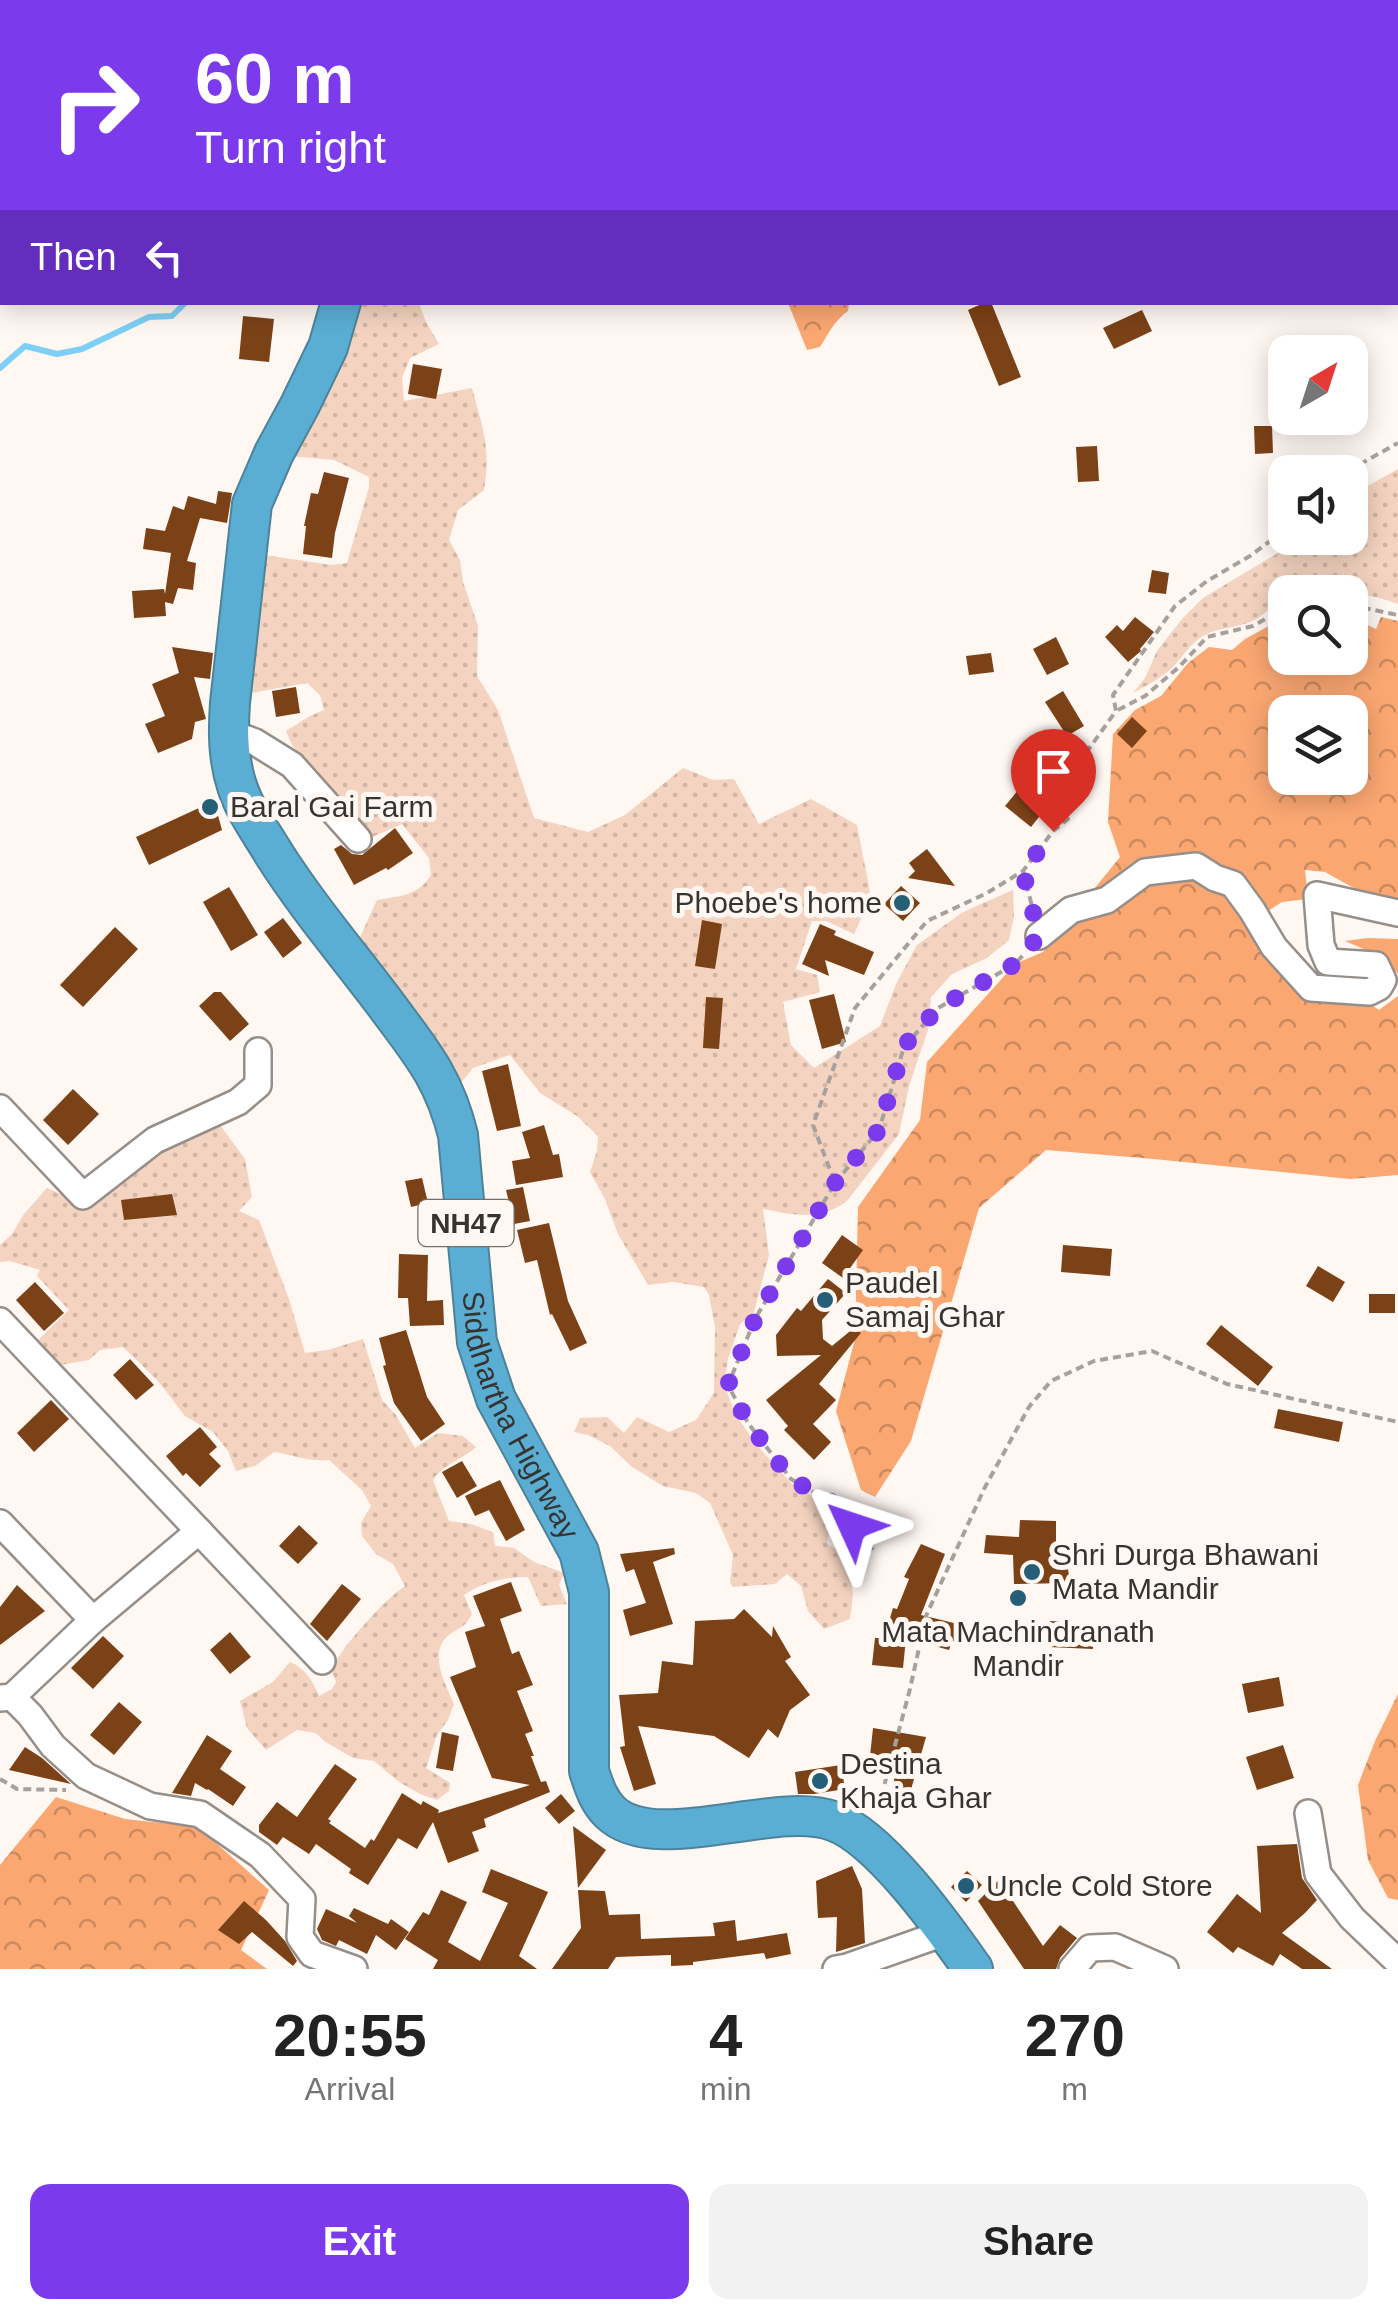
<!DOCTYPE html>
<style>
:root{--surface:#fff;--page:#f2f2f2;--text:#222;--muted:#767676;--accent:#7c3aed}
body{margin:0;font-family:Arial,sans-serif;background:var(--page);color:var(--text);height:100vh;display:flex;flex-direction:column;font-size:38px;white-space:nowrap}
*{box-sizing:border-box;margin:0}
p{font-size:32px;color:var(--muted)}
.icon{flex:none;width:55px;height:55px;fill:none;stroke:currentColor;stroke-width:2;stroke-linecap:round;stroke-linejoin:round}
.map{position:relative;height:1969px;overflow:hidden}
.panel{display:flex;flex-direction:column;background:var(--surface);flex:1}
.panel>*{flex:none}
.guide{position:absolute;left:0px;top:0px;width:1400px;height:305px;box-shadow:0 5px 25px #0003;background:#7c3aed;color:#fff;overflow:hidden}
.needle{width:65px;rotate:39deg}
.tools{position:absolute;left:1268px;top:335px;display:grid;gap:20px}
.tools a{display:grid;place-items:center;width:100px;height:100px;border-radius:20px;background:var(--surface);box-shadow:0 5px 25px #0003;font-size:50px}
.pin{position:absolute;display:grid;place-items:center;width:85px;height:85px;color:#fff;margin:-102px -42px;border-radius:50% 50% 50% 0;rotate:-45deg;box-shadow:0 0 10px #0007}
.pin .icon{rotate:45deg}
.me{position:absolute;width:110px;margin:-55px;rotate:312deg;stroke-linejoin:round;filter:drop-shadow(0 0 8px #0008)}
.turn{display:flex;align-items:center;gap:35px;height:210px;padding:0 30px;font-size:45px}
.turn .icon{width:130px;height:130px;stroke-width:2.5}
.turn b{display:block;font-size:70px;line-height:85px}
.then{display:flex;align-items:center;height:95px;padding:0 30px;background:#0003;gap:20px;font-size:38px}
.eta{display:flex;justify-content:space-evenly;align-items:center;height:170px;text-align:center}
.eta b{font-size:60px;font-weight:700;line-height:70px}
.button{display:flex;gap:20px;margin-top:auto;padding:20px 30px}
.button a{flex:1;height:115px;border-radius:20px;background:var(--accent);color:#fff;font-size:40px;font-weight:700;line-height:115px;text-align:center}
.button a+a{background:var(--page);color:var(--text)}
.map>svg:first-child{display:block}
</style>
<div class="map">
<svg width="1398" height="1969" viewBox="0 0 1398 1969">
<defs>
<pattern id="grass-dots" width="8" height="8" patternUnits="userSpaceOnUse" patternTransform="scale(2.5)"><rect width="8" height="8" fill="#f4d3c0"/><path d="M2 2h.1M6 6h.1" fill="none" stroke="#d2b6a5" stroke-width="1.8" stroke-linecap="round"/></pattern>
<pattern id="forest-crowns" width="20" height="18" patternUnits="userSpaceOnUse" patternTransform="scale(2.5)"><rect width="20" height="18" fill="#faa772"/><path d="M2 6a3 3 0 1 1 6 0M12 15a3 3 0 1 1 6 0" fill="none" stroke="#cb895e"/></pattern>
</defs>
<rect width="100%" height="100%" fill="#fff7f2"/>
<!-- grass -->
<g fill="url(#grass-dots)">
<path d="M351,303H419L426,322L439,344L410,358L402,378L404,401L472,388C483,429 491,448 484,490L458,510L449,540L460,560L463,582L478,626L477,676L498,710L534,818L588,832L625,815L683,768L713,780L734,779L759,824L811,799L857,825L871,897L854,934L826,921H812L796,969L817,975L820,992L783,1002L791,1045L814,1068L880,1026L896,984L917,945L963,912L1013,890L1014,916L1009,940L987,958L952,974L931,997L928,1030L909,1086L899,1134L847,1201C821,1221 792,1215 763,1209L769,1255L754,1312L740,1324L728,1359L724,1383L735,1414L756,1444L792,1484L821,1501L832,1517L827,1544L846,1555L853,1594L850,1619L824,1629L808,1611L801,1586L787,1574L775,1584L733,1587L730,1583L733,1555L710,1503L696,1493L663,1486L632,1467L610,1446L588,1435L574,1432L580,1418L607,1417L624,1433L637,1417L669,1432L696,1420L714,1393L715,1327L709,1295L704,1287L673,1282L648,1285L618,1234L605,1199L590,1172L597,1151L598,1136L577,1116L540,1093L510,1055L473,1068L454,1091L356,946L377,900C400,896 418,896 431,875L429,858L402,824L372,837L357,829L336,795L292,745L286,731L308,717L324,710L320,695L307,683L251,693L250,669L258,554L331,565L347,563L369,487V477L334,460L290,456Z"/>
<path d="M1398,469V604C1360,589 1326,592 1285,592V601C1273,604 1264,616 1252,621C1236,629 1215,627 1200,638C1189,646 1182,657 1173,667C1162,678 1147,685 1133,693L1145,678L1157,651L1182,619L1203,598L1303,538H1350V496Z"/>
<path d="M220,1125L245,1159L252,1197L239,1211L259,1220L289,1299L305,1353L328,1350L363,1339L382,1400L396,1415L415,1448L438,1433L463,1436L476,1447C463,1459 442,1465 433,1480L449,1521L471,1524L493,1532L495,1546L514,1548L534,1562L564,1573L559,1585L567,1604L541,1606L528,1577C504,1577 483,1582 464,1595L472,1614C463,1630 462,1625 449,1635C427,1652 446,1685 454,1704L448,1720L437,1735L426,1768L450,1783L449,1791L437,1800L420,1794L399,1782L374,1761L353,1758L324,1741L316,1733L297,1730L266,1750L247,1728L240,1701L273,1682L290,1662C305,1668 313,1681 319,1696L332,1689L336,1682L330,1666C340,1658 343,1649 351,1640C367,1621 385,1600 405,1586L393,1564L376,1554L362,1536L361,1523L371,1506L362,1490L329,1460C308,1462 294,1455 274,1452L255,1466L236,1471L228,1451L213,1432L185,1416L158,1381L123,1347L100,1350L89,1360L54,1366L37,1341L69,1310L37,1276L40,1270L10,1261L0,1262V1245L12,1234L24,1214L47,1188L81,1203L184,1133Z"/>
</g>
<!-- forest -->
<g fill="url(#forest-crowns)" fill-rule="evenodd">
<path d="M788,303H849L848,311C834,321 829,333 820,347L807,350Z"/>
<path d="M1350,609L1357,620L1376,629L1381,617L1398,621V905L1375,900L1325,872L1305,870L1308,899L1282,902L1248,924L1278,958L1359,996L1379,1010L1398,996V1175L1350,1179L1154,1159L1046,1150L979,1208L911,1441L875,1497L861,1490L836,1411L855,1339L858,1207L920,1120L927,1062L1015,964L1043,952L1120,857L1108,822L1113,734L1135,710L1161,696L1188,663L1209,647L1232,650L1245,639L1285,617V658H1350ZM1285,712H1350V778H1285Z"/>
<path d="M1368,938L1398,939V974L1384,958L1345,941Z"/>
<path d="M1398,1694V1900L1388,1898L1368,1860L1358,1785L1375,1741Z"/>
<path d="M56,1797L125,1819L198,1827L269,1890L241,1950L267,1969H0V1865Z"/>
</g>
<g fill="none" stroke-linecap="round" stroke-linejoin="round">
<!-- stream -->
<path stroke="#7dcff5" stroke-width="6" d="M0,368L25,346L57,354L82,349L149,317L172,316L186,302"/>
</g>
<!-- building -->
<g fill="#7b4117">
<path d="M986,302H991L1021,377L999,386L968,310Z"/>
<path d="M1142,310L1152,331L1114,349L1103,328Z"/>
<path d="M243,316L274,319L269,362L239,359Z"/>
<path d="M413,364L442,369L436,399L408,394Z"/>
<path d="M1254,426H1272L1273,453L1255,454Z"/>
<path d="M1097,446L1099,481L1078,482L1076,447Z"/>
<path d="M324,472L349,478L335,533L332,558L303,554L306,526H304L311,493L318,494Z"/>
<path d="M218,491L232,493L227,523L200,518L187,561L196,563L193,590L178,588L173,604L165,602L166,616L134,618L132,591L164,589L165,594L171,553L143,549L146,528L165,531L173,506L184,510L188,496L216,504Z"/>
<path d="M1152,570L1169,573L1166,594L1148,592Z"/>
<path d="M1135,617L1154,632L1140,649L1141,651L1128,662L1105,637L1117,625L1123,631Z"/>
<path d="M1056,637L1069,664L1047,675L1033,649Z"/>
<path d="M172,647L213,653L210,679L194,677L206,719L195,722L192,739L158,753L145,724L165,716L152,684L179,673Z"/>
<path d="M991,653L994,672L969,675L966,656Z"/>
<path d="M296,687L300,713L276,717L272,691Z"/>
<path d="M1063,691L1084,726L1067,736L1045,702Z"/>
<path d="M1132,717L1147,731L1132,748L1117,734Z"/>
<path d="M1031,751L1047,775L1032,785L1016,761Z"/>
<path d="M1024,783L1050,803L1031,827L1005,806Z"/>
<path d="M214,801L222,830L149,865L136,837Z"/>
<path d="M395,828L413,853L388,870L386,868L354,885L334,849L341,845L352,854L362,855Z"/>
<path d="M927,849L955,886L908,878L915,871L909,863Z"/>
<path d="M901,886L920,903L903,921L884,904Z"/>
<path d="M229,887L258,935L231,951L203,902Z"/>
<path d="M283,918L302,943L283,958L264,932Z"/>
<path d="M702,920L722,924L715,969L695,966Z"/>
<path d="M820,924L836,931L834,935L874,952L864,975L825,960L829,976L802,964Z"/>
<path d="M115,927L138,949L83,1007L60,985Z"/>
<path d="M214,992H221L249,1024L230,1041L199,1006Z"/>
<path d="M834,994L846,1042L822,1049L809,1000Z"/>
<path d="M706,997L723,998L719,1049L703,1048Z"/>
<path d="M508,1064L521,1126L497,1131L482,1071Z"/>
<path d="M73,1089L99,1114L68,1145L43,1120Z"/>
<path d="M544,1125L553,1155L559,1154L563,1177L516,1185L512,1161L530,1158L522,1132Z"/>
<path d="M422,1178L428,1203L411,1207L405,1181Z"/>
<path d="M523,1187L530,1221L514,1224L506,1190Z"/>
<path d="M172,1194L177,1215L124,1220L121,1200Z"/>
<path d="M549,1223L568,1301L587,1343L570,1351L552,1314L550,1315L537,1260L525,1263L517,1230Z"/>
<path d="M842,1235L863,1250L843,1278L822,1263Z"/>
<path d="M1063,1245L1112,1249L1110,1276L1061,1272Z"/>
<path d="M399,1254L428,1255L427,1301L443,1300L444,1325L410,1326L408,1298H398Z"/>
<path d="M1318,1266L1345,1282L1333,1302L1306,1286Z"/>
<path d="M828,1279L846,1293L822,1320L823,1339L832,1346L855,1327L861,1333L819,1384L836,1400L813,1424L831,1442L814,1460L784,1430L788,1426L766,1400L821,1355L777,1356L776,1335L797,1308L801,1311Z"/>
<path d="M35,1282L64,1313L44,1331L16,1300Z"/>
<rect x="1369" y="1294" width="26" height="19"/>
<path d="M1221,1325L1273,1367L1258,1386L1206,1344Z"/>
<path d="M406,1330L427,1397L445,1424L421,1441L394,1403L383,1366L386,1365L379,1338Z"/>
<path d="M130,1359L154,1385L136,1400L113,1375Z"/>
<path d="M51,1400L69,1419L34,1452L17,1433Z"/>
<path d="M1278,1409L1343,1422L1339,1442L1274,1428Z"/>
<path d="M200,1427L217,1447L209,1454L221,1466L200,1487L186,1473L183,1476L166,1456Z"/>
<path d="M462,1461L477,1486L457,1498L442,1472Z"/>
<path d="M500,1480L525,1530L506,1541L489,1510L475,1516L465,1496Z"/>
<path d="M1020,1520L1056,1521V1550L1065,1548L1070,1583L1014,1584L1013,1555L984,1553L986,1535L1019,1537Z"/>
<path d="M299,1525L318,1543L298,1564L279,1546Z"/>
<path d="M921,1544L945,1554L921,1615L966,1626L962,1643L952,1641L949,1650L906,1638L903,1668L872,1665L875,1638H884L893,1608L897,1609L909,1579L904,1577Z"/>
<path d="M674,1548L675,1554L653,1562L673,1624L630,1636L623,1610L646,1603L634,1569L626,1572L620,1554Z"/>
<path d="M511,1582L522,1611L500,1619L512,1654L519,1651L533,1685L517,1691L533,1731L525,1734L534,1756H531L541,1782L546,1781L550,1792L484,1819L486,1827L472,1832L479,1851L448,1863L433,1822L417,1849L398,1838L368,1885L349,1873L351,1869L316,1844L309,1854L283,1837L277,1845L259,1832V1825L277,1802L297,1817L335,1764L357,1779L328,1819L331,1821L329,1823L365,1848L371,1839L374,1841L402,1793L421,1805L423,1801L439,1810L438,1813L530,1785L492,1778L450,1677L476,1667L465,1632L485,1626L473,1596Z"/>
<path d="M342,1584L361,1599L327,1641L310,1624Z"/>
<path d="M17,1585L45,1611L0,1645V1607Z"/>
<path d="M744,1609L772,1637L773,1626L791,1657L785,1661L810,1695L790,1710L778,1738L768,1729L749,1758L714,1736L638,1726L656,1784L634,1791L620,1747L625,1746L619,1695L658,1693L662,1661L693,1665L695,1621L734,1619Z"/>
<path d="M1050,1621L1094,1623L1093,1649L1049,1647Z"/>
<path d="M230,1632L251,1657L230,1674L210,1650Z"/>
<path d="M103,1636L124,1656L93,1689L71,1668Z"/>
<path d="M1279,1677L1284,1706L1248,1713L1242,1684Z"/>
<path d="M119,1702L142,1722L114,1755L90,1735Z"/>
<path d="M873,1728L926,1737L908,1800L892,1787L900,1760L870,1756Z"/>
<path d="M442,1732L459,1736L453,1771L436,1768Z"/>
<path d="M207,1735L232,1751L220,1769L246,1787L233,1806L208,1789L207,1790L195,1783L191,1796L172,1793Z"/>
<path d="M1283,1745L1294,1778L1257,1790L1246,1757Z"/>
<path d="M25,1747L42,1758L71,1784L9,1770Z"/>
<path d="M841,1765L845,1789L814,1794H798L795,1772Z"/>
<path d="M561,1794L575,1811L559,1824L545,1808Z"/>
<path d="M573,1826L606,1850L578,1888Z"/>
<path d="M1297,1844L1302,1878L1317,1900L1305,1913L1282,1933L1332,1969H1302L1280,1954L1273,1966L1238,1947L1233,1953L1207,1932L1237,1894L1261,1913L1257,1846Z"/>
<path d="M852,1866L862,1889L865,1943L836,1952L837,1917L818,1918L816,1881Z"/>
<path d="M491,1869L548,1892L519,1956L537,1969H433L438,1960L405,1939L423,1912L429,1915L441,1890L467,1902L448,1942L480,1961L508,1903L482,1892Z"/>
<path d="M967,1871L982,1885L966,1902L951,1887Z"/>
<path d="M999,1880L1043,1946L1060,1925L1077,1938L1060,1958L1056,1969H1024L978,1901Z"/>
<path d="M578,1890L605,1891L609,1915L640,1914L641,1939L715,1936L713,1923L735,1920L737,1941L787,1933L791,1954L766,1959L764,1953L693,1962V1965L671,1966V1955L616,1957L608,1969H552L581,1928Z"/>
<path d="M244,1901L266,1920L285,1941L297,1961L293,1966L252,1932L239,1944L218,1930Z"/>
<path d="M354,1908L388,1924L391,1919L409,1932L396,1950L376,1935L367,1954L339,1940L336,1946L322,1940L317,1929L326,1909L357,1923L349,1916Z"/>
</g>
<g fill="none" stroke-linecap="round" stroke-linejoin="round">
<!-- minor casing -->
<g stroke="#958e89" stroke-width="30">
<g id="minor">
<path d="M228,732L255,742L292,765L358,839"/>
<path d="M1039,936L1071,910L1107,900L1145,872L1196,866L1215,878L1233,884L1252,910L1274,947L1311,988L1369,992L1379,987L1383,980L1376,965L1328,962L1321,945L1317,895L1398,913"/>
<path d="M0,1108L83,1196L155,1140L238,1102L258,1085V1051"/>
<path d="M0,1321L322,1661"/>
<path d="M0,1523L93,1620"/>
<path d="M12,1697L30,1715L53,1746L86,1776L150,1806L200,1814L260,1855L302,1899L300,1937L312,1954L354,1969"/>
<path d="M0,1698L12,1697L93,1620L199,1531"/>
<path d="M1308,1813L1318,1874L1352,1918L1398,1962"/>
<path d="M836,1969L847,1967L947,1932"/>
<path d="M1072,1969L1090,1948L1115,1947L1165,1969"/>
</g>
</g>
<!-- highway casing -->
<g stroke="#4d839a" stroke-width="42">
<g id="highway">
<path d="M189,0L190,2"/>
<path id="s1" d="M341,302L328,347L300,405L274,453L252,504L230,703C228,731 228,759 237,786C245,811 261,832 274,854C307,906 347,953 384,1002C419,1050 443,1075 458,1135L477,1342L496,1399L579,1552L589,1592V1771C594,1786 598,1800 610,1812C655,1856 774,1800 833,1821C880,1837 944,1928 973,1969"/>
</g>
</g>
<!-- path -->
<g stroke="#a7a19d" stroke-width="4" stroke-dasharray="8 5" stroke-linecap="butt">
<path d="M1350,473L1362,463L1398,443"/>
<path d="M1350,605L1398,615"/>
<path d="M1118,710L1145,696L1179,667L1207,637L1253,626L1285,608"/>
<path d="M1023,871L1033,910"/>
<path d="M835,1183L879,1130L904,1047L938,1008L1015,964L1024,954"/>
<path d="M873,1550L831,1502L791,1479L748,1423L728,1385L755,1319L835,1183L813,1125L855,1008L927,921L987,893L1023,871L1053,831L1068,819L1051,794L1065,782L1116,711L1113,695L1175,606L1207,581L1250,556L1285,530"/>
<path d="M0,1779L17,1789L66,1790"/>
<path d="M870,1805L883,1790L910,1689L926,1616L985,1487L1029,1407L1051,1381L1094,1361L1152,1351L1227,1384L1398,1422"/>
</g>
<!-- minor -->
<use href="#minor" stroke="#fff" stroke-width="25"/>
<!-- highway -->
<use href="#highway" stroke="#5aaed3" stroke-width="38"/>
</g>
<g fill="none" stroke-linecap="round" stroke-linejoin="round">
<!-- route -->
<path stroke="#7c3aed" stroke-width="18" stroke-dasharray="0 32.4" d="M852,1526L831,1502L791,1479L748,1423L728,1385L755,1319L835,1183L879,1130L904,1046L938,1008L1015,964L1039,936L1023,872L1053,831"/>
</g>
<!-- markers -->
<g fill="#245e77" stroke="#fff7f2" stroke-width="4">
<circle cx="210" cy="807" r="10"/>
<circle cx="902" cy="903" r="10"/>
<circle cx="825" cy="1300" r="10"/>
<circle cx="1032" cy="1572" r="10"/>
<circle cx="1018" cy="1598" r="10"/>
<circle cx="820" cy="1781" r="10"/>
<circle cx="966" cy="1886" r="10"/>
</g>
<g text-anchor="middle" stroke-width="10" stroke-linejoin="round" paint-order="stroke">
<!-- shield labels -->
<rect fill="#fff7f2" stroke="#726e6b" stroke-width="2.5" x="418.5" y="1200" width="95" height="46" rx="8"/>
<g font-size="28" font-weight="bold" fill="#363331">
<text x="466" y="1233">NH47</text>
</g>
<!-- poi labels -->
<g font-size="30" fill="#363331" stroke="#fff7f2" text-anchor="start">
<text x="230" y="817">Baral Gai Farm</text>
<text x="882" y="913" text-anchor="end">Phoebe's home</text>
<text x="845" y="1293">Paudel<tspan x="845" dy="34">Samaj Ghar</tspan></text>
<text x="1052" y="1565">Shri Durga Bhawani<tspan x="1052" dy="34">Mata Mandir</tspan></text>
<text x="1018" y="1642" text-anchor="middle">Mata Machindranath<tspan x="1018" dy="34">Mandir</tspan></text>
<text x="840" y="1774">Destina<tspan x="840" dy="34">Khaja Ghar</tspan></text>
<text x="986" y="1896">Uncle Cold Store</text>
</g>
<!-- street labels -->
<g font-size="30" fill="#363331" stroke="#fff7f2">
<text dy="10" stroke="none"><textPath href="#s1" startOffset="1212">Siddhartha Highway</textPath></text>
</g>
</g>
</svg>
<div class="tools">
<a><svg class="needle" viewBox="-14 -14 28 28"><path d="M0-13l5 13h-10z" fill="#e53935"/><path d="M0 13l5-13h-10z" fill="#767676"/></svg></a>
<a><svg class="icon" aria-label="sound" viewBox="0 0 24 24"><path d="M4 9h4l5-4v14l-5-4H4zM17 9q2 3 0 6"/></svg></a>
<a><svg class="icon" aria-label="search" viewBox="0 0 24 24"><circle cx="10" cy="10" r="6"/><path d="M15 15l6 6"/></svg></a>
<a><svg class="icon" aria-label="layers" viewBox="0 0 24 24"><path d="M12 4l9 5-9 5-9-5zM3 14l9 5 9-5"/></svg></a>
</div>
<div class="pin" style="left:1053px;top:831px;background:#d93025"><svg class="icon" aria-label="arrive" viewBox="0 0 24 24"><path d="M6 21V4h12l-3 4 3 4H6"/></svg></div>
<svg class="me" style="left:852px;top:1526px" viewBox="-20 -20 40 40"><path d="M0-17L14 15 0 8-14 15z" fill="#7c3aed" stroke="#fff" stroke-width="4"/></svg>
<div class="guide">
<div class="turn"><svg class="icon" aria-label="right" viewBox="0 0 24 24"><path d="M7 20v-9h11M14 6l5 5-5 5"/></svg><div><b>60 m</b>Turn right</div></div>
<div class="then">Then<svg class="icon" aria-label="left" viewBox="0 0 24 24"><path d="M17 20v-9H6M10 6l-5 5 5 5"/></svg></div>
</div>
</div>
<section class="panel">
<div class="eta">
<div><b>20:55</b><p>Arrival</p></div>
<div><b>4</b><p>min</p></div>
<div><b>270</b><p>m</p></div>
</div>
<div class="button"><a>Exit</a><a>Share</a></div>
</section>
